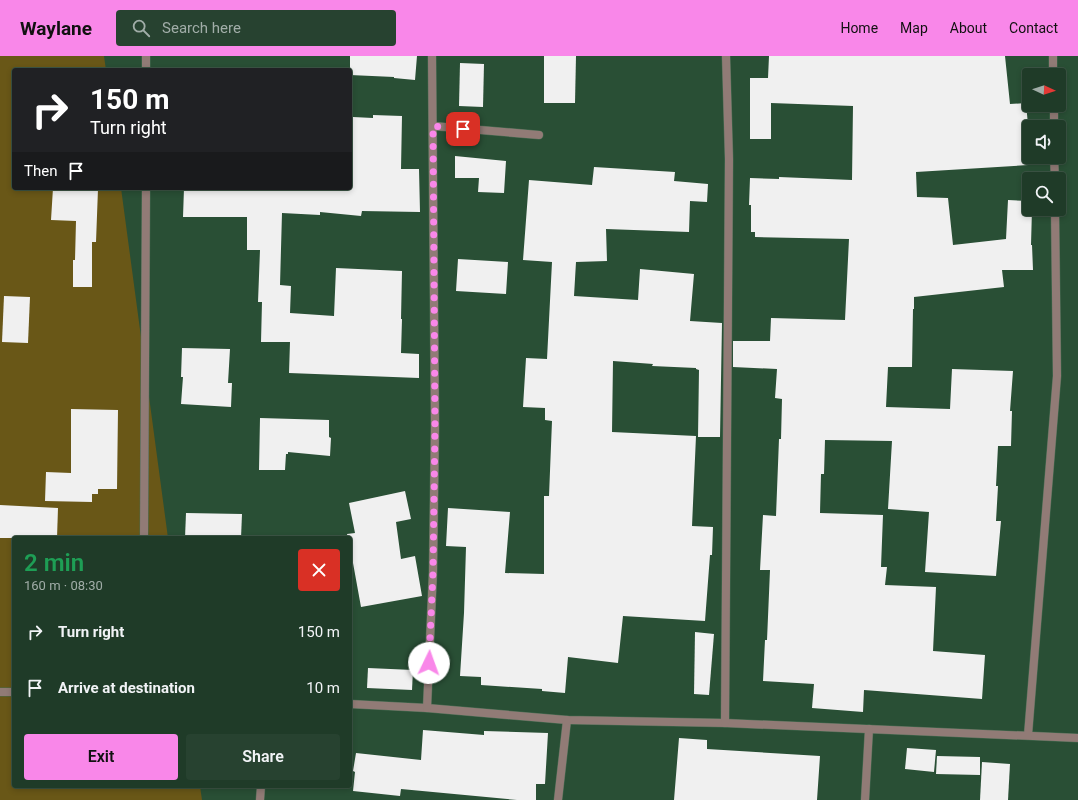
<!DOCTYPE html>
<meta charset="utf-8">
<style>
:root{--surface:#1f3b28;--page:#274230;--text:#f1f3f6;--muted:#a1ada8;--line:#3c5545;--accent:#f987e9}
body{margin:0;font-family:Roboto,sans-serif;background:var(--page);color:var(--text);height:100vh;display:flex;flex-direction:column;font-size:15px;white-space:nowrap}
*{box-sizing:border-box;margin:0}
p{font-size:13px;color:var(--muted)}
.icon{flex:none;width:22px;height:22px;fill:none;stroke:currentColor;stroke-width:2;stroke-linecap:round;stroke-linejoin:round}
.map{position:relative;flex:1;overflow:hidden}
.details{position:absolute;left:12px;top:480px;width:340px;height:252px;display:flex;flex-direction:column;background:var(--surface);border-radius:4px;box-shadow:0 2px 6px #0003,0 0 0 1px var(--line)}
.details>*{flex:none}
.top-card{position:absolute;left:12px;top:12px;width:340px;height:122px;border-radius:4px;box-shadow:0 2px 6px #0003,0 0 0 1px var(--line);background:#202124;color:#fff;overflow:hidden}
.needle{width:26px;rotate:93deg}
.tools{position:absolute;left:1022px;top:12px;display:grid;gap:8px}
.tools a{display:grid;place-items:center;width:44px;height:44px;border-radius:4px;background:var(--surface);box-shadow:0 2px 6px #0003,0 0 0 1px var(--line);font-size:20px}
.pin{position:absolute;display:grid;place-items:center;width:34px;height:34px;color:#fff;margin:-17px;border-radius:8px;box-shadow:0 2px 6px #0006}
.me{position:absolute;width:44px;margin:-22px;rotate:3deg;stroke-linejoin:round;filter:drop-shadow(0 0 3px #0008)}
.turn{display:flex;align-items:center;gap:14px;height:84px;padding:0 12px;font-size:18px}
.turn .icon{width:52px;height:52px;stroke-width:2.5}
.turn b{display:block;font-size:28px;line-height:34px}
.then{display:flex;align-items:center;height:38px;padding:0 12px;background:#0003;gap:8px;font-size:15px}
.round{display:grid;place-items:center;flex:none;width:42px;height:42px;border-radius:4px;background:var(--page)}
.summary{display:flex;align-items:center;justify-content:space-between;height:68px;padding:0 12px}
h1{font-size:24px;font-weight:600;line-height:30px;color:#1e9e55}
.button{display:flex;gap:8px;margin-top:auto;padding:8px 12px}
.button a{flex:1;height:46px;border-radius:4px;background:var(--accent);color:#111;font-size:16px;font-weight:600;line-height:46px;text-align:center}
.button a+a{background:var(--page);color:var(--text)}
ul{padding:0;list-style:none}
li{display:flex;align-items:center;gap:12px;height:56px;padding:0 12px}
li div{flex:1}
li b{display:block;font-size:15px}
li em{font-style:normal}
header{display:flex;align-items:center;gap:24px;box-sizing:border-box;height:56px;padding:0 20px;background:var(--accent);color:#111}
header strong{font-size:19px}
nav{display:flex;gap:22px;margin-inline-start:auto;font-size:14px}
.search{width:280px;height:36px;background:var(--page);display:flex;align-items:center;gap:10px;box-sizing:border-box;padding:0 14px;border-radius:4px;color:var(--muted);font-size:15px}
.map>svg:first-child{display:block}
</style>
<header>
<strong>Waylane</strong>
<div class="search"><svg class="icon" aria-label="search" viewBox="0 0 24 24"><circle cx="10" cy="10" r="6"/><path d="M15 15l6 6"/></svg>Search here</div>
<nav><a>Home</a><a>Map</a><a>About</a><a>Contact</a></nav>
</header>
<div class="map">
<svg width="1078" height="744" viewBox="0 0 1078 744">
<rect width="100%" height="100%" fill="#294f35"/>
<!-- green -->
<path fill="#695717" d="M0,0H104L106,14H14V132H121L168,482H14V730H200L202,744H0Z"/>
<!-- building -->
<g fill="#f0f0f0">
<path d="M350,0H417L415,24L394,22V21L350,19Z"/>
<path d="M544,0H576L575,47H544Z"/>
<path d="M769,0H1005L1010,48L1026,47L1028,69H1029L1027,97L1028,109L916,116L917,141L948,142L953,189L1006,183L1008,144L1029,145V153H1032L1031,189H1032L1033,214H1002L1004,231L914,241V253H913L912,311H888L886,351L950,353L952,313L1013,315L1010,355H1012L1011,390H998L996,430H998L996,465H1001L996,520L925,516L929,456L888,453L892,385L825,384L824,418H821L820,457L883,459L881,511H887L885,529L936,531L933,595L985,599L982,643L864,634L863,656L812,652L814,628L763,625L765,584H767L770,514H760L763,459L776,460L779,383H781L782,343L775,342L777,313L733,311V285H770L771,262L845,264L849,183L755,181V176H751V149H749L750,122L779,123V121L852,124L853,50L771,47V83H750V22H768Z"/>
<path d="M460,7L484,8L483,51L459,50Z"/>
<path d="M373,59L402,60L401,113H419L420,156L362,155L361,160L320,156V159L282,157L280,229L291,230L290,257L334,260L336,212L402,215L401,263H402L401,297L419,298V322L289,317L290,286H261L262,246H258L260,194H247V161H183L184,132H350L353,61L373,62Z"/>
<path d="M455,100L506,105L504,137L478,136L479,122H455Z"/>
<path d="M594,111L675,116L674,125L708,128L707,146L690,145L689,176L606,173L607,205L576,206L574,240L638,244L640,213L694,218L690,265L722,267L720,381H698L699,314L696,313V312L652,310L653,308L613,305L612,376L696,380L692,470L713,471L712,499H710L705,565L623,560L618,607L568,601L565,637L542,635V633L481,629V621L460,620L464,557L466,491L446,490L448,452L510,456L505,517L544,518V440H549L552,365L545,364V352L523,351L526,302L547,303L552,206L523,204L529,124L592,129Z"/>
<path d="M53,132L98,133L96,186H92V231H73V204H75L76,165L51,164Z"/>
<path d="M458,203L508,206L506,238L456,235Z"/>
<path d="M4,240L30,241L28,287L2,286Z"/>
<path d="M182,292L230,293L228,327H232L231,351L181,348L183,321H181Z"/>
<path d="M71,353L118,354L117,433H98V438H92V446L45,445L46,416L71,417Z"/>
<path d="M260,362L329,364V381L331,382L330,400L288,396V398H286L285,414H259Z"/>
<path d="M405,435L411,463L396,466L401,503L415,500L422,540L361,551L353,507H351L350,499V482H348L347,478L355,477L349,447Z"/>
<path d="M0,449L58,452L57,482H0Z"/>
<path d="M186,457L242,458L241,482H185Z"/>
<path d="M695,576L714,578L709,639L694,638Z"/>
<path d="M368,612L413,614L412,634L367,632Z"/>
<path d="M423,674L484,679V675L548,677L545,728H536V744H517L401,733L400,740L353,735L355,716L353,715L356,697L421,704Z"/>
<path d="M679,682L707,684V693L820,700L817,744H674Z"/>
<path d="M907,692L936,694L934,716L905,713Z"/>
<path d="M937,700L980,701V719L936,718Z"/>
<path d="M982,706L1010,708L1008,744H980Z"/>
</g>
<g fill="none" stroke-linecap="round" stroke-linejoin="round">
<!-- minor casing -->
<g stroke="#496c53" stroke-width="9">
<g id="minor">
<path d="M1053,0V19"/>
<path d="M146,14V0"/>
<path d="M1054,49V71"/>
<path d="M433,70L539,79"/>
<path d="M1054,101L1055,123"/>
<path d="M144,482L146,132"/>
<path d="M0,636H14"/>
<path d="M350,648L427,652L567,664L725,667L1078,682"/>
<path d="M427,652L433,516L435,370L432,0"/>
<path d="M725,667L729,103L726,0"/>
<path d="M1028,679L1057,320L1055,153"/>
<path d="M260,744L261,730"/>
<path d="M558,744L567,664"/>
<path d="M865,744L869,673"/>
</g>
</g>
<!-- minor -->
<use href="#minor" stroke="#917b76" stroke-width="8"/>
</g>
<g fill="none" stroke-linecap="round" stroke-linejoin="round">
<!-- route -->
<path stroke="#f987e9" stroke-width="7" stroke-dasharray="0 12.6" d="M429,607L433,516L435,370L433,70L463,73"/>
</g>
</svg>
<div class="tools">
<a><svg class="needle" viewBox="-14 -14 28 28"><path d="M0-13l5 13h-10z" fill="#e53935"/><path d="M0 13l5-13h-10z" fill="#a1ada8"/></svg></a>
<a><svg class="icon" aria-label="sound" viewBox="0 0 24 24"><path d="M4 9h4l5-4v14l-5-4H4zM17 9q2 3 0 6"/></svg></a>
<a><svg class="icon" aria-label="search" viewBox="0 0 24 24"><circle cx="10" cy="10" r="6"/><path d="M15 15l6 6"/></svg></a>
</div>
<div class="pin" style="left:463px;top:73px;background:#d93025"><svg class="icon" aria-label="arrive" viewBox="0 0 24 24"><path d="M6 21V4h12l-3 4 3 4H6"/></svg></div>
<svg class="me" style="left:429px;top:607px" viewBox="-20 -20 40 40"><circle r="19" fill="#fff"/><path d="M0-13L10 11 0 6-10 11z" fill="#f987e9"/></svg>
<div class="top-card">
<div class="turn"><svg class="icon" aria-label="right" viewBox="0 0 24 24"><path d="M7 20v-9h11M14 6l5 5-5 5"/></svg><div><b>150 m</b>Turn right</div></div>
<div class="then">Then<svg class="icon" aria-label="arrive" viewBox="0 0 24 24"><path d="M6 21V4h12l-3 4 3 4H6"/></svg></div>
</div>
<section class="details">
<div class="summary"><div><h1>2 min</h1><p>160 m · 08:30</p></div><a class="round" style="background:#d93025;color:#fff"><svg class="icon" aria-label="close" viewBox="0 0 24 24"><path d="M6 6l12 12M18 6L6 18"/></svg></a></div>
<ul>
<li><svg class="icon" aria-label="right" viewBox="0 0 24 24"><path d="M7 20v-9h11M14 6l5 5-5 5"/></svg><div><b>Turn right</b></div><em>150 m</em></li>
<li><svg class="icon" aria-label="arrive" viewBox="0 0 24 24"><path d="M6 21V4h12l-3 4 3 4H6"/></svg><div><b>Arrive at destination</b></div><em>10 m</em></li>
</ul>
<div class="button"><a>Exit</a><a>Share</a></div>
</section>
</div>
